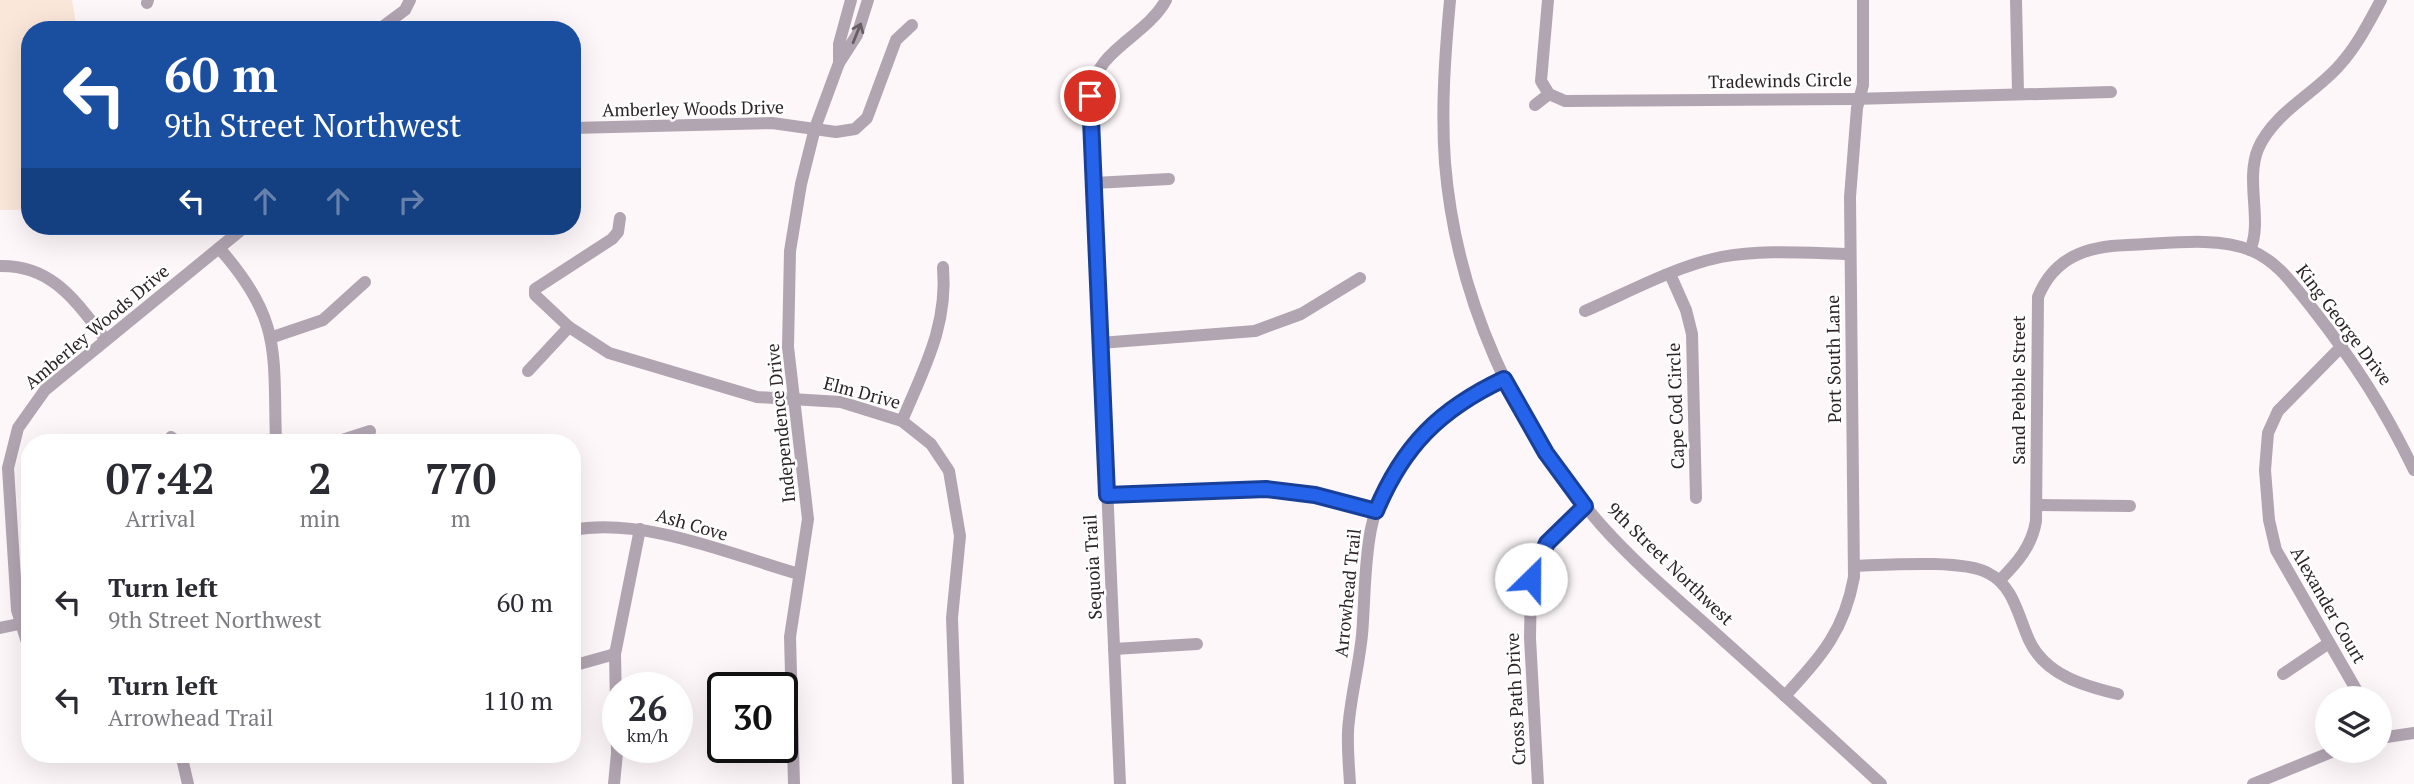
<!DOCTYPE html>
<style>
:root{--surface:#fff;--page:#f7f7f7;--text:#2b2b33;--muted:#7c7c81}
body{margin:0;font-family:"PT Serif",serif;background:var(--page);color:var(--text);height:100vh;display:flex;flex-direction:column;font-size:26px;white-space:nowrap}
*{box-sizing:border-box;margin:0}
p{font-size:23px;color:var(--muted)}
.icon{flex:none;width:38px;height:38px;fill:none;stroke:currentColor;stroke-width:2;stroke-linecap:round;stroke-linejoin:round}
.map{position:relative;flex:1;overflow:hidden}
.drawer{position:absolute;left:21px;top:434px;width:560px;height:329px;display:flex;flex-direction:column;background:var(--surface);border-radius:28px;box-shadow:0 7px 28px #0002}
.drawer>*{flex:none}
.guide{position:absolute;left:21px;top:21px;width:560px;height:214px;border-radius:28px;box-shadow:0 7px 28px #0002;background:#1a4fa0;color:#fff;overflow:hidden}
.controls{position:absolute;left:2315px;top:686px;display:grid;gap:14px}
.controls a{display:grid;place-items:center;width:77px;height:77px;border-radius:50%;background:var(--surface);box-shadow:0 7px 28px #0002;font-size:35px}
.speed{position:absolute;left:602px;top:672px;display:flex;gap:14px;font-size:35px;font-weight:700;text-align:center}
.speed>*{display:grid;place-content:center;width:91px;height:91px;border-radius:50%;background:var(--surface);box-shadow:0 7px 28px #0002;line-height:1}
.speed small{font-size:18px;font-weight:400}
.speed .limit{border:4px solid #111;border-radius:10px;background:#fff;color:#111}
.pin{position:absolute;display:grid;place-items:center;width:60px;height:60px;color:#fff;margin:-30px;border:4px solid #fff;border-radius:50%;box-shadow:0 2px 7px #0007}
.me{position:absolute;width:77px;margin:-38px;rotate:23deg;stroke-linejoin:round;filter:drop-shadow(0 0 5px #0008)}
.turn{display:flex;align-items:center;gap:24px;height:147px;padding:0 28px;font-size:32px}
.turn .icon{width:91px;height:91px;stroke-width:2.5}
.turn b{display:block;font-size:49px;line-height:60px}
.lanes{display:flex;align-items:center;height:66px;padding:0 28px;background:#0003;justify-content:center;gap:35px;direction:ltr}
.lanes .off{opacity:.35}
.eta{display:flex;justify-content:space-evenly;align-items:center;height:119px;text-align:center}
.eta b{font-size:42px;font-weight:700;line-height:49px}
ul{padding:0;list-style:none}
li{display:flex;align-items:center;gap:21px;height:98px;padding:0 28px}
li div{flex:1}
li b{display:block;font-size:26px}
li em{font-style:normal}
.map>svg:first-child{display:block}
</style>
<div class="map">
<svg width="2414" height="784" viewBox="0 0 2414 784">
<rect width="100%" height="100%" fill="#fdf7f9"/>
<!-- green -->
<path fill="#fae7d9" d="M0,0H72L77,30H30V210H0Z"/>
<g fill="none" stroke-linecap="round" stroke-linejoin="round">
<!-- minor -->
<g stroke="#b2a5b2" stroke-width="12">
<path d="M1450,0C1445,55 1441,109 1445,163C1456,297 1514,426 1602,526C1636,564 1675,597 1713,631C1770,682 1826,733 1881,784"/>
<path d="M1548,0L1541,81L1549,94L1565,101L1853,99L2111,92"/>
<path d="M2016,0L2018,92"/>
<path d="M147,3L148,0"/>
<path d="M378,30L405,10L410,0"/>
<path d="M839,63V44L851,0"/>
<path d="M1535,105L1549,94"/>
<path d="M572,128L772,123L836,132L855,129L867,118L896,40L912,25"/>
<path d="M1094,183L1169,179"/>
<path d="M620,218L618,232L612,239L535,289V295L569,327L609,353L757,397L841,402L902,421L931,444L949,471L960,536L952,618L958,784"/>
<path d="M219,248C283,320 273,353 276,443"/>
<path d="M2250,250C2263,222 2245,181 2258,149C2273,114 2312,95 2337,68C2356,48 2368,24 2381,0"/>
<path d="M0,266C53,265 76,302 106,340"/>
<path d="M1670,274L1686,310L1692,334L1696,498"/>
<path d="M1585,311C1629,292 1674,267 1721,257C1763,249 1808,253 1850,254"/>
<path d="M273,337L323,320L365,282"/>
<path d="M1100,343L1255,331L1301,314L1360,278"/>
<path d="M2342,346L2278,411L2268,433L2265,470L2269,520L2276,550L2361,698"/>
<path d="M528,371L569,327"/>
<path d="M902,421C924,368 948,326 943,267"/>
<path d="M171,437L179,443"/>
<path d="M333,443L370,431"/>
<path d="M1107,495L1266,489L1315,495L1376,511"/>
<path d="M2037,505L2130,506"/>
<path d="M572,530C645,517 729,554 799,574"/>
<path d="M1854,566C1885,565 1963,559 1988,573C2014,586 2018,616 2029,640C2045,675 2084,686 2118,694"/>
<path d="M2000,580C2017,563 2032,546 2036,521L2038,297C2054,257 2087,246 2128,245C2165,244 2215,236 2250,250C2278,261 2294,286 2312,308C2355,363 2384,408 2414,470"/>
<path d="M0,628L19,624"/>
<path d="M1114,649L1197,644"/>
<path d="M30,652L17,610L8,468L18,428L45,390L246,226"/>
<path d="M572,666L615,654"/>
<path d="M2283,674L2329,643"/>
<path d="M1785,696C1821,656 1844,632 1854,577L1850,197L1857,108L1863,85V0"/>
<path d="M2380,738L2414,733"/>
<path d="M181,754L188,784"/>
<path d="M614,784L617,753L615,654L640,529"/>
<path d="M794,784L790,637L808,519L788,347L790,251L801,184L815,128L839,63L857,35L868,0"/>
<path d="M1120,784L1090,96C1095,49 1145,38 1166,0"/>
<path d="M1350,784C1349,763 1346,741 1349,720C1352,692 1359,664 1362,635C1365,600 1364,564 1371,529C1386,457 1441,409 1504,378"/>
<path d="M1538,784L1530,638L1531,579L1547,543L1585,507"/>
<path d="M2253,784L2334,751"/>
</g>
</g>
<!-- one-way arrows -->
<defs><path id="oneway-shaft" d="M-6 0H5M1.5-3L5.5 0L1.5 3" fill="none" stroke-width="1.6" stroke-linecap="round" stroke-linejoin="round" transform="scale(1.75)"/></defs>
<use stroke="#695e66" href="#oneway-shaft" transform="translate(857 33) rotate(-68)"/>
<g fill="none" stroke-linecap="round" stroke-linejoin="round">
<!-- route casing -->
<g stroke="#184099" stroke-width="18">
<path id="route" d="M1090,96L1107,495L1266,489L1315,495L1376,511C1403,446 1440,409 1504,379L1546,453L1585,506L1547,543L1531,579"/>
</g>
<!-- route -->
<use href="#route" stroke="#2563eb" stroke-width="12"/>
</g>
<g text-anchor="middle" stroke-width="5" stroke-linejoin="round" paint-order="stroke">
<!-- street labels -->
<g font-size="18" fill="#2e2428" stroke="#fff">
<text transform="translate(1780 81) rotate(-1)" y="6">Tradewinds Circle</text>
<text transform="translate(693 109) rotate(-1)" y="6">Amberley Woods Drive</text>
<text transform="translate(2344 325) rotate(53)" y="6">King George Drive</text>
<text transform="translate(97 327) rotate(-40)" y="6">Amberley Woods Drive</text>
<text transform="translate(1834 359) rotate(-91)" y="6">Port South Lane</text>
<text transform="translate(2019 390) rotate(-90)" y="6">Sand Pebble Street</text>
<text transform="translate(862 393) rotate(15)" y="6">Elm Drive</text>
<text transform="translate(1676 406) rotate(-92)" y="6">Cape Cod Circle</text>
<text transform="translate(781 423) rotate(-96)" y="6">Independence Drive</text>
<text transform="translate(692 525) rotate(16)" y="6">Ash Cove</text>
<text transform="translate(1670 564) rotate(44)" y="6">9th Street Northwest</text>
<text transform="translate(1093 567) rotate(-93)" y="6">Sequoia Trail</text>
<text transform="translate(1348 593) rotate(-84)" y="6">Arrowhead Trail</text>
<text transform="translate(2328 605) rotate(60)" y="6">Alexander Court</text>
<text transform="translate(1516 699) rotate(-93)" y="6">Cross Path Drive</text>
</g>
</g>
</svg>
<div class="controls">
<a><svg class="icon" aria-label="layers" viewBox="0 0 24 24"><path d="M12 4l9 5-9 5-9-5zM3 14l9 5 9-5"/></svg></a>
</div>
<div class="speed"><div>26<small>km/h</small></div><div class="limit">30</div></div>
<div class="pin" style="left:1090px;top:96px;background:#d93025"><svg class="icon" aria-label="arrive" viewBox="0 0 24 24"><path d="M6 21V4h12l-3 4 3 4H6"/></svg></div>
<svg class="me" style="left:1531px;top:579px" viewBox="-20 -20 40 40"><circle r="19" fill="#fff"/><path d="M0-13L10 11 0 6-10 11z" fill="#2563eb"/></svg>
<div class="guide">
<div class="turn"><svg class="icon" aria-label="left" viewBox="0 0 24 24"><path d="M17 20v-9H6M10 6l-5 5 5 5"/></svg><div><b>60 m</b>9th Street Northwest</div></div>
<div class="lanes"><svg class="icon" aria-label="left" viewBox="0 0 24 24"><path d="M17 20v-9H6M10 6l-5 5 5 5"/></svg><svg class="icon off" aria-label="ahead" viewBox="0 0 24 24"><path d="M12 20V5M6 11l6-6 6 6"/></svg><svg class="icon off" aria-label="ahead" viewBox="0 0 24 24"><path d="M12 20V5M6 11l6-6 6 6"/></svg><svg class="icon off" aria-label="right" viewBox="0 0 24 24"><path d="M7 20v-9h11M14 6l5 5-5 5"/></svg></div>
</div>
<section class="drawer">
<div class="eta">
<div><b>07:42</b><p>Arrival</p></div>
<div><b>2</b><p>min</p></div>
<div><b>770</b><p>m</p></div>
</div>
<ul>
<li><svg class="icon" aria-label="left" viewBox="0 0 24 24"><path d="M17 20v-9H6M10 6l-5 5 5 5"/></svg><div><b>Turn left</b><p>9th Street Northwest</p></div><em>60 m</em></li>
<li><svg class="icon" aria-label="left" viewBox="0 0 24 24"><path d="M17 20v-9H6M10 6l-5 5 5 5"/></svg><div><b>Turn left</b><p>Arrowhead Trail</p></div><em>110 m</em></li>
</ul>
</section>
</div>
